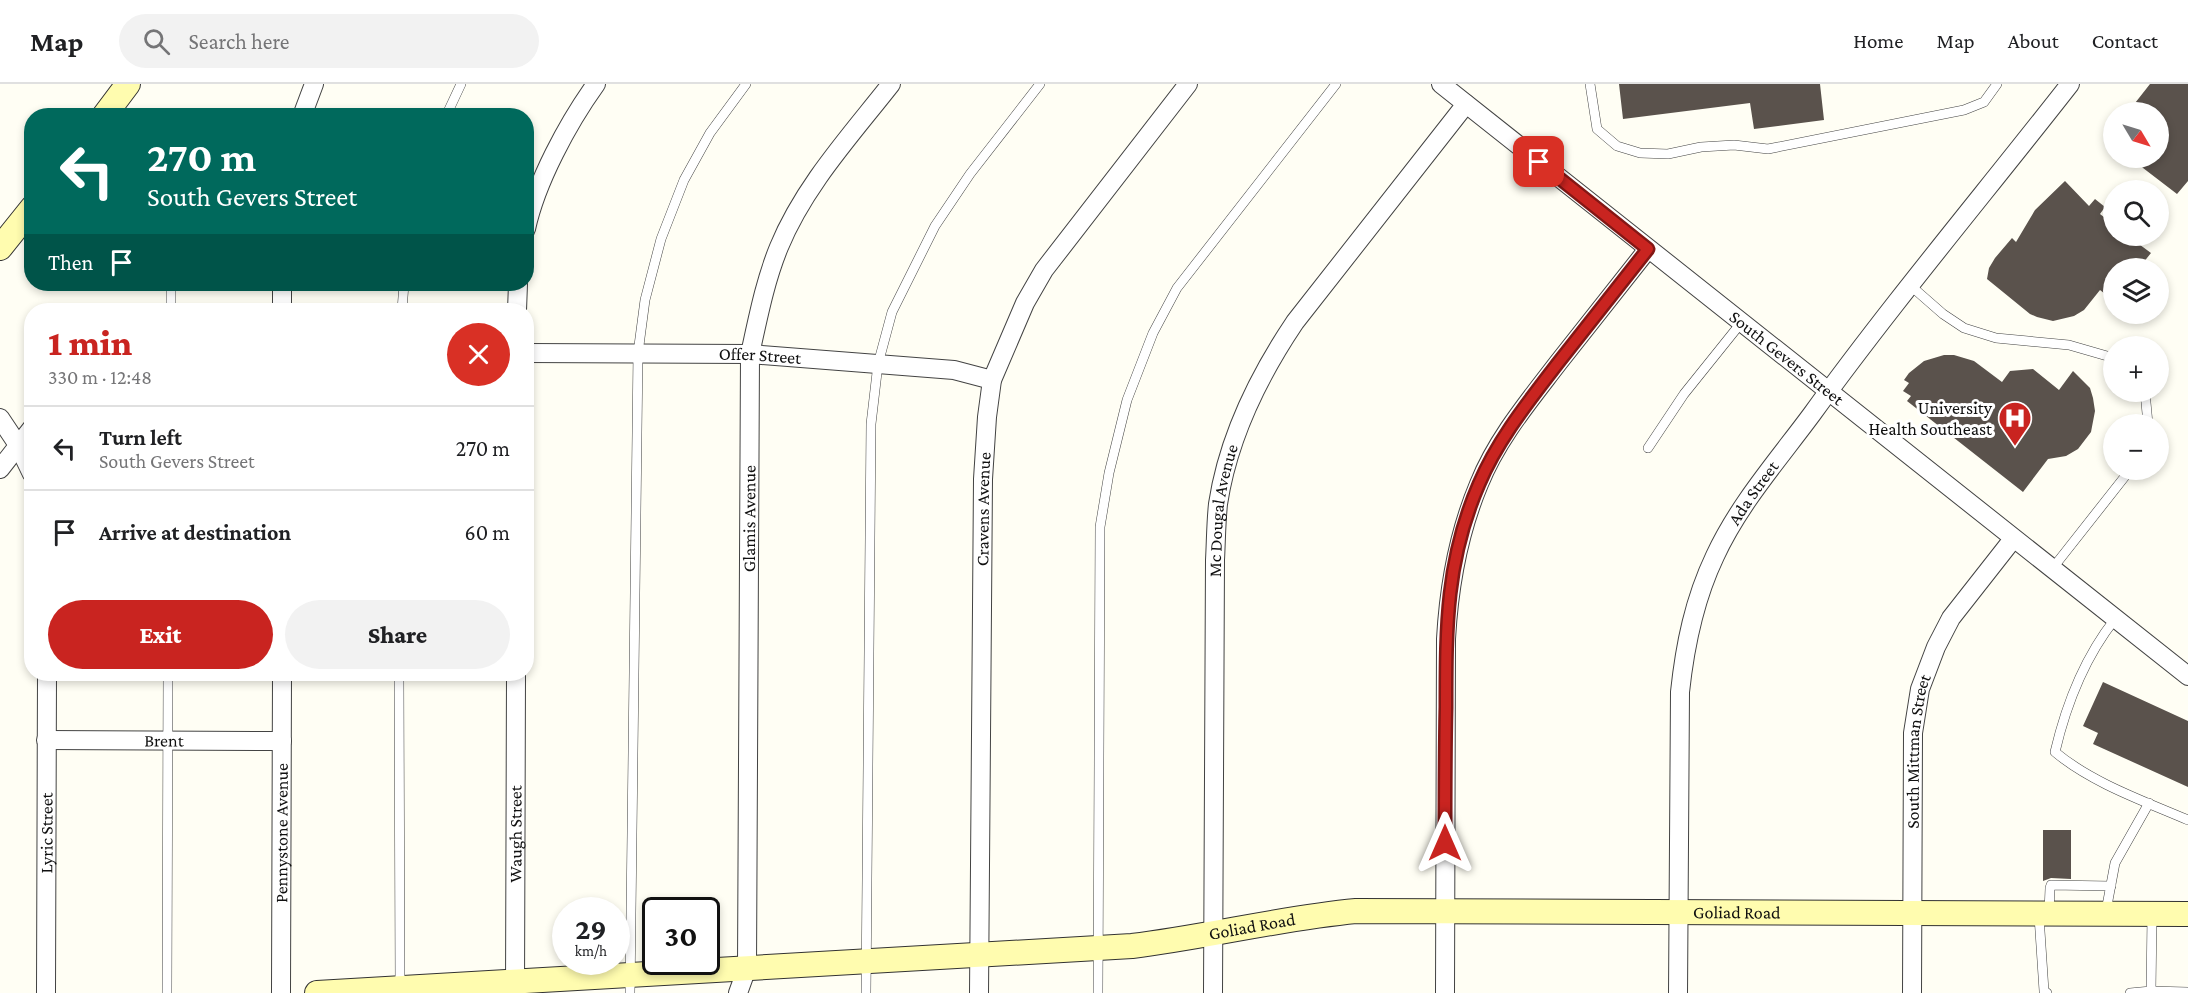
<!DOCTYPE html>
<meta charset="utf-8">
<style>
:root{--surface:#fff;--page:#f2f2f2;--text:#202124;--muted:#757577;--line:#e0e0e0;--accent:#c92420}
body{margin:0;font-family:"Crimson Pro",serif;background:var(--page);color:var(--text);height:100vh;display:flex;flex-direction:column;font-size:22px;white-space:nowrap}
*{box-sizing:border-box;margin:0}
p{font-size:20px;color:var(--muted)}
.icon{flex:none;width:33px;height:33px;fill:none;stroke:currentColor;stroke-width:2;stroke-linecap:round;stroke-linejoin:round}
.map{position:relative;flex:1;overflow:hidden}
.sheet{position:absolute;left:24px;top:219px;width:510px;height:378px;display:flex;flex-direction:column;background:var(--surface);border-radius:24px;box-shadow:0 3px 9px #0003}
.sheet>*{flex:none}
.guide{position:absolute;left:24px;top:24px;width:510px;height:183px;border-radius:24px;box-shadow:0 3px 9px #0003;background:#00695c;color:#fff;overflow:hidden}
.needle{width:39px;rotate:128deg}
.fabs{position:absolute;left:2103px;top:18px;display:grid;gap:12px}
.fabs a{display:grid;place-items:center;width:66px;height:66px;border-radius:50%;background:var(--surface);box-shadow:0 3px 9px #0003;font-size:30px}
.speed{position:absolute;left:552px;top:813px;display:flex;gap:12px;font-size:30px;font-weight:700;text-align:center}
.speed>*{display:grid;place-content:center;width:78px;height:78px;border-radius:50%;background:var(--surface);box-shadow:0 3px 9px #0003;line-height:1}
.speed small{font-size:15px;font-weight:400}
.speed .limit{border:3px solid #111;border-radius:9px;background:#fff;color:#111}
.pin{position:absolute;display:grid;place-items:center;width:51px;height:51px;color:#fff;margin:-26px;border-radius:12px;box-shadow:0 3px 9px #0006}
.me{position:absolute;width:66px;margin:-33px;rotate:0deg;stroke-linejoin:round;filter:drop-shadow(0 0 4px #0008)}
.turn{display:flex;align-items:center;gap:21px;height:126px;padding:0 24px;font-size:27px}
.turn .icon{width:78px;height:78px;stroke-width:2.5}
.turn b{display:block;font-size:42px;line-height:51px}
.then{display:flex;align-items:center;height:57px;padding:0 24px;background:#0003;gap:12px;font-size:22px}
.round{display:grid;place-items:center;flex:none;width:63px;height:63px;border-radius:32px;background:var(--page)}
.summary{display:flex;align-items:center;justify-content:space-between;height:102px;padding:0 24px}
h1{font-size:36px;font-weight:800;line-height:45px;color:var(--accent)}
.cta{display:flex;gap:12px;margin-top:auto;padding:12px 24px}
.cta a{flex:1;height:69px;border-radius:36px;background:var(--accent);color:#fff;font-size:24px;font-weight:800;line-height:69px;text-align:center}
.cta a+a{background:var(--page);color:var(--text)}
ul{padding:0;list-style:none}
li{display:flex;align-items:center;gap:18px;height:84px;padding:0 24px;border-top:2px solid var(--line)}
li div{flex:1}
li b{display:block;font-size:22px}
li em{font-style:normal}
header{display:flex;align-items:center;gap:36px;box-sizing:border-box;height:84px;padding:0 30px;background:var(--surface);border-bottom:2px solid var(--line)}
header strong{font-size:28px}
nav{display:flex;gap:33px;margin-inline-start:auto;font-size:21px}
.search{width:420px;height:54px;background:var(--page);display:flex;align-items:center;gap:15px;box-sizing:border-box;padding:0 21px;border-radius:33px;color:var(--muted);font-size:22px}
.map>svg:first-child{display:block}
</style>
<header>
<strong>Map</strong>
<div class="search"><svg class="icon" aria-label="search" viewBox="0 0 24 24"><circle cx="10" cy="10" r="6"/><path d="M15 15l6 6"/></svg>Search here</div>
<nav><a>Home</a><a>Map</a><a>About</a><a>Contact</a></nav>
</header>
<div class="map">
<svg width="2188" height="909" viewBox="0 0 2188 909">
<rect width="100%" height="100%" fill="#fffef4"/>
<!-- building -->
<g fill="#5a524c">
<path d="M1619,0H1820L1824,36L1754,45L1750,19L1623,35Z"/>
<path d="M2150,0H2188V97L2177,110L2130,74H2158V28H2128Z"/>
<path d="M2065,97L2089,122L2095,115L2105,123L2100,130L2114,141V152H2128L2151,169L2139,184H2114V217L2100,206L2084,226L2074,232L2053,237L2037,233L2030,230L1987,195L1989,184L1995,174L2012,154L2016,158L2035,126Z"/>
<path d="M1944,271H1954L1974,277L2002,298L2010,287L2033,285L2059,306L2073,287L2090,304L2093,314L2095,327L2091,348L2078,365L2066,372L2048,375L2023,408L1907,317L1911,312L1903,307L1909,299L1904,296L1909,289L1924,277Z"/>
<path d="M2103,598L2188,637V703L2093,660L2098,649L2083,642Z"/>
<path d="M2043,746H2071V795L2051,794L2043,797Z"/>
</g>
<g fill="none" stroke-linecap="round" stroke-linejoin="round">
<!-- service casing -->
<g stroke="#434343" stroke-width="10">
<g id="service">
<path d="M1590,0L1597,45L1617,62L1640,69L1668,70L1701,63L1734,61L1768,65L1964,26L1984,18L1997,0"/>
<path d="M446,32L461,0"/>
<path d="M1911,202L1943,230L1964,244L1996,254L2069,261L2114,274"/>
<path d="M171,226V200"/>
<path d="M402,226L404,200"/>
<path d="M2145,308L2148,340"/>
<path d="M1648,364L1684,310L1741,239"/>
<path d="M2052,485L2130,386"/>
<path d="M2115,535C2085,573 2066,621 2055,668C2092,699 2144,717 2188,736"/>
<path d="M399,590L400,904"/>
<path d="M2106,827L2115,779L2149,719"/>
<path d="M2049,829L2050,804L2051,801L2111,802"/>
<path d="M2039,832L2044,907L2047,909"/>
<path d="M2151,907L2188,908"/>
<path d="M167,909L168,590"/>
<path d="M630,909L638,269L645,216L661,155L684,96L710,49L746,0"/>
<path d="M866,909L871,340L878,280L892,228L935,142L970,90L1040,0"/>
<path d="M1098,909L1100,443L1109,389L1127,316L1153,249L1177,204L1336,0"/>
<path d="M2130,909L2151,907L2152,832"/>
</g>
</g>
<!-- minor casing -->
<g stroke="#434343" stroke-width="20">
<g id="minor">
<path id="s1" d="M1441,0L2188,592"/>
<path d="M302,32L314,0"/>
<path d="M526,145C536,98 568,39 596,0"/>
<path d="M282,200V226"/>
<path d="M517,226L518,200"/>
<path id="s2" d="M526,269L750,270L954,286L992,296"/>
<path d="M0,334L18,361L32,390"/>
<path d="M0,385L32,344"/>
<path id="s3" d="M46,656L282,657"/>
<path id="s4" d="M46,909L47,590"/>
<path id="s5" d="M281,909L282,590"/>
<path id="s6" d="M515,909L516,590"/>
<path id="s7" d="M738,909L747,884L750,270C758,234 765,197 779,163C804,102 851,51 891,0"/>
<path id="s8" d="M979,909L983,395L987,333L992,296L1025,219L1044,186L1188,0"/>
<path id="s9" d="M1213,909L1215,476C1216,458 1216,439 1218,420C1228,354 1258,293 1295,238L1466,20"/>
<path d="M1445,909L1446,555C1449,501 1458,450 1479,400C1497,355 1529,317 1558,279C1588,241 1618,203 1648,165"/>
<path id="s10" d="M1678,909L1680,608C1685,561 1694,516 1715,472C1739,420 1778,376 1812,330C1894,217 1984,110 2070,0"/>
<path id="s11" d="M1912,909L1913,649L1920,605L1936,563L1951,534L2013,455"/>
</g>
</g>
<!-- secondary casing -->
<g stroke="#323232" stroke-width="26">
<g id="secondary">
<path d="M104,32L128,0"/>
<path d="M0,164L32,124"/>
<path id="s12" d="M317,909L1132,862C1207,853 1281,834 1356,827L2188,830"/>
</g>
</g>
<!-- service -->
<use href="#service" stroke="#fff" stroke-width="9"/>
<!-- minor -->
<use href="#minor" stroke="#fff" stroke-width="18"/>
<!-- secondary -->
<use href="#secondary" stroke="#fffcaf" stroke-width="24"/>
</g>
<g fill="none" stroke-linecap="round" stroke-linejoin="round">
<!-- route casing -->
<g stroke="#831715" stroke-width="15">
<path id="route" d="M1445,759C1445,714 1445,668 1446,623C1446,542 1446,476 1479,400C1498,355 1529,317 1558,279C1588,241 1618,203 1648,165L1539,78"/>
</g>
<!-- route -->
<use href="#route" stroke="#c92420" stroke-width="10"/>
</g>
<!-- icons -->
<defs>
<g id="hospital-pin" transform="scale(1.725)"><path d="M0 17L-7.5 6A9.5 9.5 0 1 1 7.5 6Z" fill="#c92420" stroke="#fff"/><path d="M-5-5h3v3.5h4V-5h3V5h-3V1.5h-4V5h-3Z" fill="#fff"/></g>
</defs>
<g fill-rule="evenodd">
<use href="#hospital-pin" x="2015" y="334"/>
</g>
<g text-anchor="middle" stroke-width="6" stroke-linejoin="round" paint-order="stroke">
<!-- street labels -->
<g font-size="18" fill="#101010" stroke="#fff">
<text dy="6" stroke="none"><textPath href="#s2" startOffset="234">Offer Street</textPath></text>
<text dy="6" stroke="none"><textPath href="#s1" startOffset="441">South Gevers Street</textPath></text>
<text dy="6" stroke="none"><textPath href="#s10" startOffset="516">Ada Street</textPath></text>
<text dy="6" stroke="none"><textPath href="#s8" startOffset="484">Cravens Avenue</textPath></text>
<text dy="6" stroke="none"><textPath href="#s9" startOffset="483">Mc Dougal Avenue</textPath></text>
<text dy="6" stroke="none"><textPath href="#s7" startOffset="476">Glamis Avenue</textPath></text>
<text dy="6" stroke="none"><textPath href="#s3" startOffset="118">Brent</textPath></text>
<text dy="6" stroke="none"><textPath href="#s11" startOffset="242">South Mittman Street</textPath></text>
<text dy="6" stroke="none"><textPath href="#s4" startOffset="160">Lyric Street</textPath></text>
<text dy="6" stroke="none"><textPath href="#s5" startOffset="160">Pennystone Avenue</textPath></text>
<text dy="6" stroke="none"><textPath href="#s6" startOffset="159">Waugh Street</textPath></text>
<text dy="6" stroke="none"><textPath href="#s12" startOffset="1424">Goliad Road</textPath></text>
<text dy="6" stroke="none"><textPath href="#s12" startOffset="938">Goliad Road</textPath></text>
</g>
<!-- poi labels -->
<g font-size="18" fill="#101010" stroke="#fff" text-anchor="end">
<text x="1992" y="330">University<tspan x="1992" dy="21">Health Southeast</tspan></text>
</g>
</g>
</svg>
<div class="fabs">
<a><svg class="needle" viewBox="-14 -14 28 28"><path d="M0-13l5 13h-10z" fill="#e53935"/><path d="M0 13l5-13h-10z" fill="#757577"/></svg></a>
<a><svg class="icon" aria-label="search" viewBox="0 0 24 24"><circle cx="10" cy="10" r="6"/><path d="M15 15l6 6"/></svg></a>
<a><svg class="icon" aria-label="layers" viewBox="0 0 24 24"><path d="M12 4l9 5-9 5-9-5zM3 14l9 5 9-5"/></svg></a>
<a>+</a>
<a>−</a>
</div>
<div class="speed"><div>29<small>km/h</small></div><div class="limit">30</div></div>
<div class="pin" style="left:1539px;top:78px;background:#d93025"><svg class="icon" aria-label="arrive" viewBox="0 0 24 24"><path d="M6 21V4h12l-3 4 3 4H6"/></svg></div>
<svg class="me" style="left:1445px;top:759px" viewBox="-20 -20 40 40"><path d="M0-17L14 15 0 8-14 15z" fill="#c92420" stroke="#fff" stroke-width="4"/></svg>
<div class="guide">
<div class="turn"><svg class="icon" aria-label="left" viewBox="0 0 24 24"><path d="M17 20v-9H6M10 6l-5 5 5 5"/></svg><div><b>270 m</b>South Gevers Street</div></div>
<div class="then">Then<svg class="icon" aria-label="arrive" viewBox="0 0 24 24"><path d="M6 21V4h12l-3 4 3 4H6"/></svg></div>
</div>
<section class="sheet">
<div class="summary"><div><h1>1 min</h1><p>330 m · 12:48</p></div><a class="round" style="background:#d93025;color:#fff"><svg class="icon" aria-label="close" viewBox="0 0 24 24"><path d="M6 6l12 12M18 6L6 18"/></svg></a></div>
<ul>
<li><svg class="icon" aria-label="left" viewBox="0 0 24 24"><path d="M17 20v-9H6M10 6l-5 5 5 5"/></svg><div><b>Turn left</b><p>South Gevers Street</p></div><em>270 m</em></li>
<li><svg class="icon" aria-label="arrive" viewBox="0 0 24 24"><path d="M6 21V4h12l-3 4 3 4H6"/></svg><div><b>Arrive at destination</b></div><em>60 m</em></li>
</ul>
<div class="cta"><a>Exit</a><a>Share</a></div>
</section>
</div>
